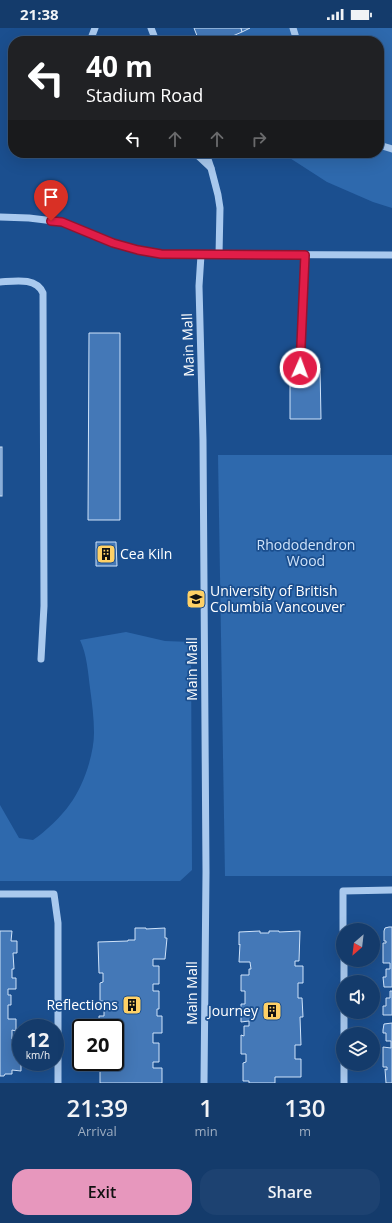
<!DOCTYPE html>
<style>
:root{--surface:#143b6b;--page:#1d4271;--text:#f1f3f6;--muted:#9dadc1;--line:#33557e;--accent:#e797bd}
body{margin:0;font-family:"Open Sans",sans-serif;background:var(--page);color:var(--text);height:100vh;display:flex;flex-direction:column;font-size:15px;white-space:nowrap}
*{box-sizing:border-box;margin:0}
p{font-size:13px;color:var(--muted)}
.icon{flex:none;width:22px;height:22px;fill:none;stroke:currentColor;stroke-width:2;stroke-linecap:round;stroke-linejoin:round}
.map{position:relative;height:1055px;overflow:hidden}
.sheet{display:flex;flex-direction:column;background:var(--surface);flex:1}
.sheet>*{flex:none}
.banner{position:absolute;left:8px;top:8px;width:376px;height:122px;border-radius:16px;box-shadow:0 4px 16px #0002,0 0 0 1px var(--line);background:#202124;color:#fff;overflow:hidden}
.needle{width:26px;rotate:208deg}
.buttons{position:absolute;left:336px;top:895px;display:grid;gap:8px}
.buttons a{display:grid;place-items:center;width:44px;height:44px;border-radius:50%;background:var(--surface);box-shadow:0 4px 16px #0002,0 0 0 1px var(--line);font-size:20px}
.speed{position:absolute;left:12px;top:991px;display:flex;gap:8px;font-size:20px;font-weight:700;text-align:center}
.speed>*{display:grid;place-content:center;width:52px;height:52px;border-radius:50%;background:var(--surface);box-shadow:0 4px 16px #0002,0 0 0 1px var(--line);line-height:1}
.speed small{font-size:10px;font-weight:400}
.speed .limit{border:2px solid #111;border-radius:6px;background:#fff;color:#111}
.pin{position:absolute;display:grid;place-items:center;width:34px;height:34px;color:#fff;margin:-41px -17px;border-radius:50% 50% 50% 0;rotate:-45deg;box-shadow:0 0 4px #0007}
.pin .icon{rotate:45deg}
.me{position:absolute;width:44px;margin:-22px;rotate:2deg;stroke-linejoin:round;filter:drop-shadow(0 0 3px #0008)}
.turn{display:flex;align-items:center;gap:14px;height:84px;padding:0 12px;font-size:18px}
.turn .icon{width:52px;height:52px;stroke-width:2.5}
.turn b{display:block;font-size:28px;line-height:34px}
.lanes{display:flex;align-items:center;height:38px;padding:0 12px;background:#0003;justify-content:center;gap:20px;direction:ltr}
.lanes .off{opacity:.35}
.eta{display:flex;justify-content:space-evenly;align-items:center;height:68px;text-align:center}
.eta b{font-size:24px;font-weight:600;line-height:28px}
.primary-button{display:flex;gap:8px;margin-top:auto;padding:8px 12px}
.primary-button a{flex:1;height:46px;border-radius:16px;background:var(--accent);color:#111;font-size:16px;font-weight:600;line-height:46px;text-align:center}
.primary-button a+a{background:var(--page);color:var(--text)}
.status{display:flex;justify-content:space-between;align-items:center;height:28px;padding:0 20px;background:var(--surface);direction:ltr}
.status svg{height:11px;fill:currentColor}
.map>svg:first-child{display:block}
</style>
<div class="status"><b>21:38</b><svg viewBox="0 0 49 12"><path d="M0 12V9h3v3zM5 12V6h3v6zM10 12V3h3v9zM15 12V0h3v12zM26 1h20v11H26zM47 4h2v5h-2z"/></svg></div>
<div class="map">
<svg width="392" height="1055" viewBox="0 0 392 1055">
<rect width="100%" height="100%" fill="#1b4f8f"/>
<!-- green -->
<g fill="#2e69ad">
<path d="M194,0H392V180L373,174L327,154L282,125H379V13H199Z"/>
<path d="M218,427H392V848H225Z"/>
<path d="M126,604L165,613L191,614L192,842L180,853H0V777L19,810L33,812C46,803 61,789 70,776C83,759 94,727 94,705C94,690 92,675 90,660C88,644 87,627 80,612Z"/>
</g>
<!-- building -->
<g fill="#4478b7" stroke="#cfe3fa">
<path d="M194,0H241L242,4L221,13H199Z"/>
<path d="M241,0H250L242,4Z"/>
<path d="M89,305H120V492H88Z"/>
<path d="M290,340H320L321,391H290Z"/>
<rect x="0" y="419" width="2" height="49"/>
<path d="M96,514H116L117,538H96Z"/>
<path d="M389,899H392V959H384L383,949H386V941H390V935H383V915H386V913H384V903L385,900Z"/>
<path d="M135,900H146V901L165,900V910H167L165,931H153V938H159V956H153V963H159V981H157V988H162V1005H153V1015H159V1034H153V1040H162V1055H100V1037L109,1036V1034H115V1000H99V988H104V973H100V955L103,954V945H99L98,914L128,913V912H135Z"/>
<path d="M0,903H12L11,913H17V925H13L14,941H12V950H16V961H8V967H11V977H8V991H16V1003L12,1002V1011H16V1019H21V1043L12,1042V1046H5L4,1048H0Z"/>
<path d="M260,903V905H269V903H279V904L300,903L299,933H295V938H303V955H298V970H302L303,989H300L301,1017H295V1031H301V1049H275V1055H249V1053H243V1035L246,1034V1026H241V1007L244,1008V998H249V993L241,994V976H245V963H241V947H249V941H251L250,934H239L240,916L239,917V904Z"/>
<path d="M390,963H392V987H383V978H386V970H390Z"/>
<path d="M392,995V1055H386L385,1041L387,1042V1039H383V1019L391,1020V1013H386V1005H383V1002L384,996Z"/>
</g>
<g fill="none" stroke-linecap="round" stroke-linejoin="round">
<!-- minor -->
<g stroke="#a9c9ee" stroke-width="7">
<path d="M151,0L156,13"/>
<path d="M293,0L297,13"/>
<path d="M90,13L95,0"/>
<path d="M379,117L392,121"/>
<path d="M195,125L211,140L206,125"/>
<path d="M211,140L218,167L220,180L219,227"/>
<path d="M0,189L29,190L62,194L113,215L137,222L161,226L392,227"/>
<path d="M201,227L199,258L203,412L206,844L204,1055"/>
<path d="M0,254C15,253 36,249 43,265L44,578L41,631"/>
<path d="M300,340L305,227"/>
<path d="M0,866H54L58,895V1055"/>
<path d="M343,902V863L392,862"/>
<path d="M344,932V954"/>
<path d="M344,984V1006"/>
<path d="M344,1036V1055"/>
</g>
</g>
<g fill="none" stroke-linecap="round" stroke-linejoin="round">
<!-- route casing -->
<g stroke="#92132f" stroke-width="10">
<path id="route" d="M51,193L62,194L113,215L138,222L161,226L305,227L300,340"/>
</g>
<!-- route -->
<use href="#route" stroke="#e11d48" stroke-width="7"/>
</g>
<!-- icons -->
<defs>
<g id="building-square" transform="scale(1)"><rect x="-9" y="-9" width="18" height="18" rx="4" fill="#ffd166" stroke="#1b4f8f"/><path d="M-4-6H4V6H1V3H-1V6H-4ZM-2.5-4.3h1.7v1.8h-1.7ZM.8-4.3h1.7v1.8H.8ZM-2.5-1h1.7V.8h-1.7ZM.8-1h1.7V.8H.8Z" fill="#111"/></g>
<g id="university-square" transform="scale(1)"><rect x="-9" y="-9" width="18" height="18" rx="4" fill="#ffd166" stroke="#1b4f8f"/><path d="M0-5L7-2L0 1L-7-2ZM-4 1L0 2.5L4 1V4Q0 6-4 4Z" fill="#111"/></g>
</defs>
<g fill-rule="evenodd">
<use href="#building-square" x="106" y="526"/>
<use href="#university-square" x="196" y="571"/>
<use href="#building-square" x="132" y="977"/>
<use href="#building-square" x="272" y="983"/>
</g>
<g text-anchor="middle" stroke-width="3.5" stroke-linejoin="round" paint-order="stroke">
<!-- street labels -->
<g font-size="14" fill="#fff" stroke="#1b4f8f">
<text transform="translate(188 317) rotate(-92)" y="5">Main Mall</text>
<text transform="translate(192 641) rotate(-90)" y="5">Main Mall</text>
<text transform="translate(192 965) rotate(-90)" y="5">Main Mall</text>
</g>
<!-- park labels -->
<g font-size="14" fill="#cfe3fa" stroke="#1b4f8f">
<text x="306" y="522">Rhododendron<tspan x="306" dy="16">Wood</tspan></text>
</g>
<!-- poi labels -->
<g font-size="14" fill="#fff" stroke="#1b4f8f" text-anchor="start">
<text x="120" y="531">Cea Kiln</text>
<text x="210" y="568">University of British<tspan x="210" dy="16">Columbia Vancouver</tspan></text>
<text x="118" y="982" text-anchor="end">Reflections</text>
<text x="258" y="988" text-anchor="end">Journey</text>
</g>
</g>
</svg>
<div class="buttons">
<a><svg class="needle" viewBox="-14 -14 28 28"><path d="M0-13l5 13h-10z" fill="#e53935"/><path d="M0 13l5-13h-10z" fill="#9dadc1"/></svg></a>
<a><svg class="icon" aria-label="sound" viewBox="0 0 24 24"><path d="M4 9h4l5-4v14l-5-4H4zM17 9q2 3 0 6"/></svg></a>
<a><svg class="icon" aria-label="layers" viewBox="0 0 24 24"><path d="M12 4l9 5-9 5-9-5zM3 14l9 5 9-5"/></svg></a>
</div>
<div class="speed"><div>12<small>km/h</small></div><div class="limit">20</div></div>
<div class="pin" style="left:51px;top:193px;background:#d93025"><svg class="icon" aria-label="arrive" viewBox="0 0 24 24"><path d="M6 21V4h12l-3 4 3 4H6"/></svg></div>
<svg class="me" style="left:300px;top:340px" viewBox="-20 -20 40 40"><circle r="17" fill="#e11d48" stroke="#fff" stroke-width="3"/><path d="M0-11L8 9 0 5-8 9z" fill="#fff"/></svg>
<div class="banner">
<div class="turn"><svg class="icon" aria-label="left" viewBox="0 0 24 24"><path d="M17 20v-9H6M10 6l-5 5 5 5"/></svg><div><b>40 m</b>Stadium Road</div></div>
<div class="lanes"><svg class="icon" aria-label="left" viewBox="0 0 24 24"><path d="M17 20v-9H6M10 6l-5 5 5 5"/></svg><svg class="icon off" aria-label="ahead" viewBox="0 0 24 24"><path d="M12 20V5M6 11l6-6 6 6"/></svg><svg class="icon off" aria-label="ahead" viewBox="0 0 24 24"><path d="M12 20V5M6 11l6-6 6 6"/></svg><svg class="icon off" aria-label="right" viewBox="0 0 24 24"><path d="M7 20v-9h11M14 6l5 5-5 5"/></svg></div>
</div>
</div>
<section class="sheet">
<div class="eta">
<div><b>21:39</b><p>Arrival</p></div>
<div><b>1</b><p>min</p></div>
<div><b>130</b><p>m</p></div>
</div>
<div class="primary-button"><a>Exit</a><a>Share</a></div>
</section>
